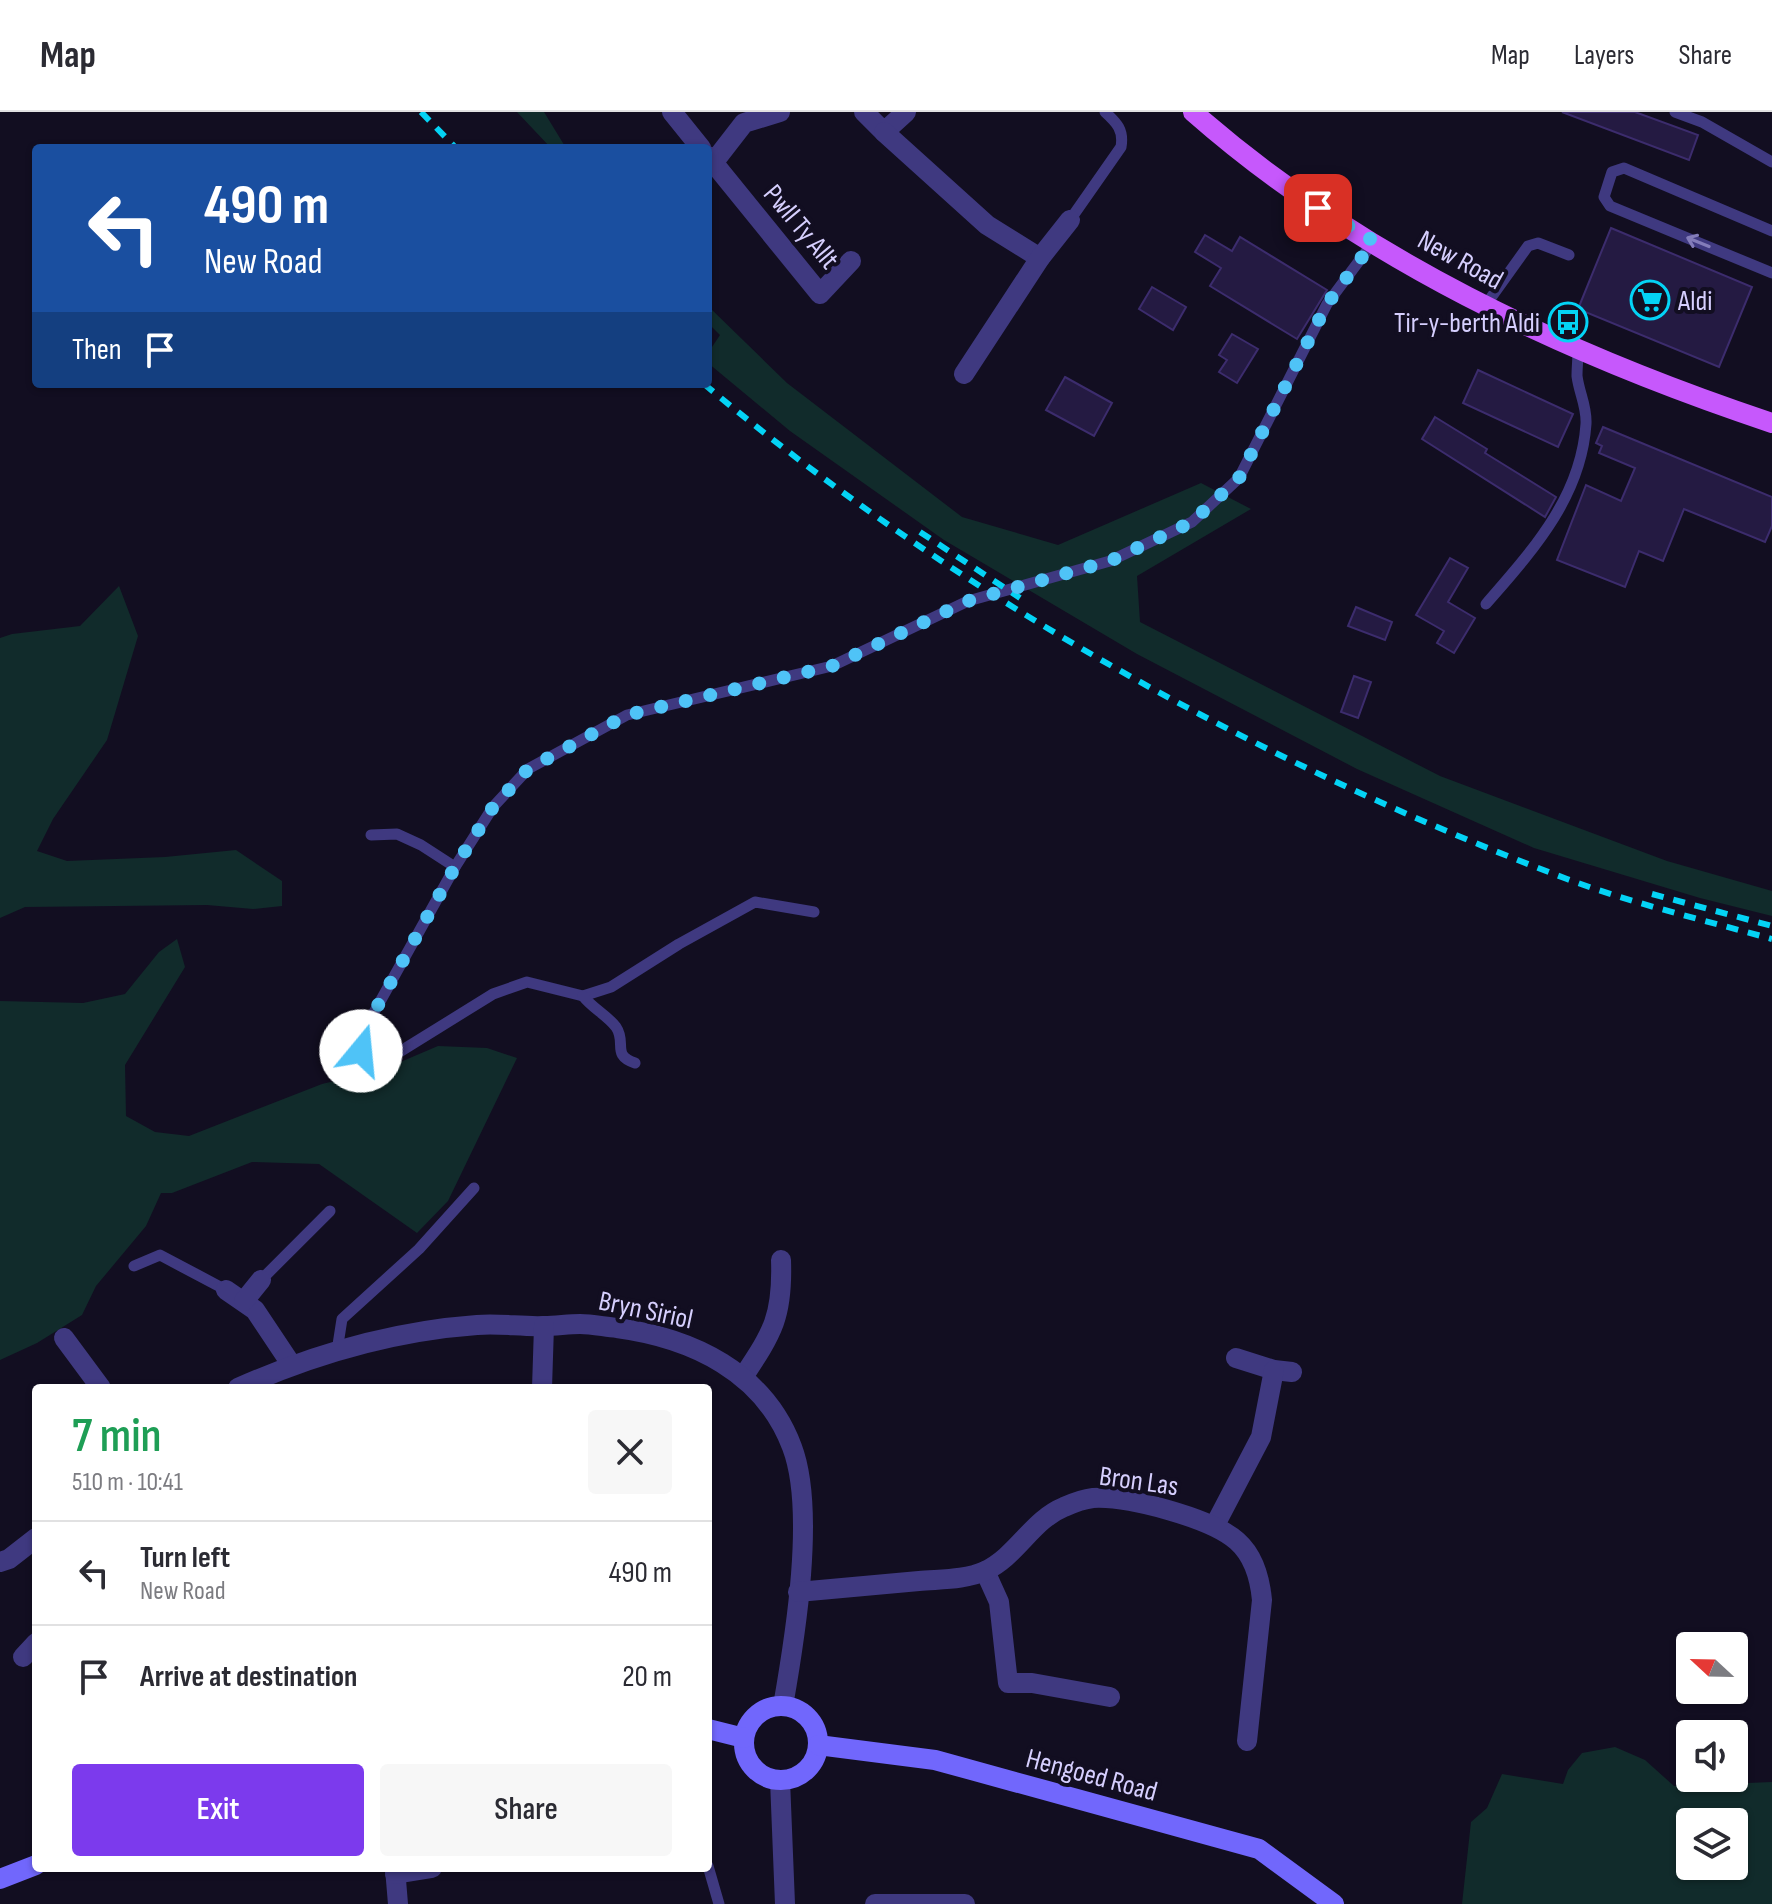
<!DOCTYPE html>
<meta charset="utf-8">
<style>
:root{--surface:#fff;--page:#f7f7f7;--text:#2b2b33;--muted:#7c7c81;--line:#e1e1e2;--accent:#7c3aed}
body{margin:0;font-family:"Sofia Sans Condensed",sans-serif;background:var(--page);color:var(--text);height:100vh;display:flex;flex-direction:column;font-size:30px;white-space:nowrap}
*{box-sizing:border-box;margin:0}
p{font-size:26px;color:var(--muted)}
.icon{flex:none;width:44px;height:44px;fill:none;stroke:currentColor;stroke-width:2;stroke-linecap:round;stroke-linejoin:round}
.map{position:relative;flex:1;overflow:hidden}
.drawer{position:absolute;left:32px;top:1272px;width:680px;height:488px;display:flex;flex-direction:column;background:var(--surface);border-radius:8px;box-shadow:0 2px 6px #0004}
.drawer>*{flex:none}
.hud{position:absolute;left:32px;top:32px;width:680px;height:244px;border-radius:8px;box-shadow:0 2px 6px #0004;background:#1a4fa0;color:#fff;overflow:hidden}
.needle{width:52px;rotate:292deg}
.fabs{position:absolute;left:1676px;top:1520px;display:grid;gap:16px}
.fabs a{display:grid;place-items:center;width:72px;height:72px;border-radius:8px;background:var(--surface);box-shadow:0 2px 6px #0004;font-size:40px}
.pin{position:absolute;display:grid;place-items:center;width:68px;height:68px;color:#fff;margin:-34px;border-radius:16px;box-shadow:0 4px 12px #0006}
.me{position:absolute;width:88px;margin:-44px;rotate:17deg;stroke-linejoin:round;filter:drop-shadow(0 0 6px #0008)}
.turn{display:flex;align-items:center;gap:28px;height:168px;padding:0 40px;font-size:36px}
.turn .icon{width:104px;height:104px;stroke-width:2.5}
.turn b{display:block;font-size:56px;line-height:68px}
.then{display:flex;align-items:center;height:76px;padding:0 40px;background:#0003;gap:16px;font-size:30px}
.round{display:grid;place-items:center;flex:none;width:84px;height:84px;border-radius:8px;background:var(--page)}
.summary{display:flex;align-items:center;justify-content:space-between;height:136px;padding:0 40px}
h1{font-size:48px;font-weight:600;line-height:60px;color:#1e9e55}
.action{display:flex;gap:16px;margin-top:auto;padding:16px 40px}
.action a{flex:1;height:92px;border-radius:8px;background:var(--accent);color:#fff;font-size:32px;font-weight:600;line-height:92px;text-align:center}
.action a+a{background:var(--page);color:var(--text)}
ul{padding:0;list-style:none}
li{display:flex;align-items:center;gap:24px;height:104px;padding:0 40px;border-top:2px solid var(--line)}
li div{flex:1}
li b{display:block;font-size:30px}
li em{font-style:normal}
header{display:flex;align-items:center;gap:48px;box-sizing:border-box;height:112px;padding:0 40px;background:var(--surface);border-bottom:2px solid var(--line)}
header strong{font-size:38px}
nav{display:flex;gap:44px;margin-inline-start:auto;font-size:28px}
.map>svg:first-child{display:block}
</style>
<header>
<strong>Map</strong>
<nav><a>Map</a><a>Layers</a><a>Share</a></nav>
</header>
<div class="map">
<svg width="1772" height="1792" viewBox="0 0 1772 1792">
<rect width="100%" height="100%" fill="#120e21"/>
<!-- green -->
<g fill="#112b2b" fill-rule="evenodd">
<path d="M517,0H544L566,36H551Z"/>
<path d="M708,194L787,271L962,405L1058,433L1201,371L1251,397L1137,464L1140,510L1440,664L1667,749L1772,779V804L1700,786L1534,736L1357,657L1137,542L944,428L790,319L708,251V241L720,223L708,211Z"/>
<path d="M119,474L138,524L107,628L53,707L37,739L67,749L165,745L236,738L282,769V794L253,797L207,793L25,795L0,806V526L12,522L80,514Z"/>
<path d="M177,827L185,855L125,953L126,1004L155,1020L189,1024L322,972L384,957L438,934L487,936L517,946L448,1089L417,1121L319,1052L252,1050L172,1081H161L146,1114L96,1174L82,1203L37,1231L0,1248V889L83,891L125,882L159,840Z"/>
<path d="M1615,1635L1645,1648L1674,1674L1772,1670V1792H1462L1471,1710L1487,1696L1502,1662L1563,1672L1568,1658L1582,1641ZM1690,1710H1734V1754H1690Z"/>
</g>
<!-- building -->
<g fill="#241a42" stroke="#3c2c6d" stroke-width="2">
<path d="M1562,0H1635L1698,23L1689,48Z"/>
<path d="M1611,116L1752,175L1719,255L1578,197Z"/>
<path d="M1205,123L1232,139L1240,125L1327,178L1297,227L1210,174L1221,156L1195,140Z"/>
<path d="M1152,175L1186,195L1173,218L1139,197Z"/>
<path d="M1232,222L1258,237L1237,271L1219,260L1227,248L1219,243Z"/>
<path d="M1478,258L1573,302L1558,335L1463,291Z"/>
<path d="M1065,265L1112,291L1094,324L1046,298Z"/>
<path d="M1435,305L1487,337L1485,341L1556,385L1545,405L1422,327Z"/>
<path d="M1603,315L1772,385V414L1765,430L1684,397L1663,449L1639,439L1625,475L1557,448L1586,373L1621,389L1635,356L1599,341L1602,334L1596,331Z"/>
<path d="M1450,446L1468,456L1448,490L1475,506L1454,541L1437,531L1444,519L1416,503Z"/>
<path d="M1356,495L1392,510L1385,528L1348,514Z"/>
<path d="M1354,564L1371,570L1358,606L1341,600Z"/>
</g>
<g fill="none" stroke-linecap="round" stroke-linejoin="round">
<!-- lane -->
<g stroke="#3f3980" stroke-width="11">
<path d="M1675,0L1702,10L1772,50"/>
<path d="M1070,108L1121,35C1124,18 1117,11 1105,0"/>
<path d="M1772,119L1624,56L1612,60L1604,85L1610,94L1772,161"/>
<path d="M1485,194L1528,134L1538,131L1569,143"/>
<path d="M1486,492C1532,439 1581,386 1586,312C1587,294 1579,281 1577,264C1577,256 1578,247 1578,239"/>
<path d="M371,723L397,722L421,733L455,755"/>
<path d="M814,800L755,790L679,832L611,875L583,884L527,870L493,882L401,939L382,946L361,939L362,922L455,755L493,695L528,657L627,603L832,554L968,489L1110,449L1192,410L1239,366L1327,192L1374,129"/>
<path d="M583,884C592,896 607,903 616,915C627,931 611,943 635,951"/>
<path d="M134,1154L160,1143L226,1178"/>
<path d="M261,1168L330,1099"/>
<path d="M337,1239L342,1207L419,1137L474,1076"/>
<path d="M708,1754L719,1792"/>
</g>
<!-- street -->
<g stroke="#3f3980" stroke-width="20">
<path d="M672,0L701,36"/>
<path d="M864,0L884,20L906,0"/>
<path d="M884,20L987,113L1040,146"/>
<path d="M708,44L820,182L851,149"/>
<path d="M713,51L744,11L780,0"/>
<path d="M964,262L1040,146L1070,108"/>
<path d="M226,1178L255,1198L291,1252"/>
<path d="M244,1189L261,1168"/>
<path d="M64,1226L101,1276"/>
<path d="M1236,1246L1274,1258L1292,1260"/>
<path d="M743,1265C773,1220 783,1204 781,1148"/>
<path d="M238,1276C314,1242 394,1219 477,1213C499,1211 522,1215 544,1214C556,1214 568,1212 580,1212C592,1212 605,1215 617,1216C692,1226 764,1260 792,1335C816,1398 795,1526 783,1594"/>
<path d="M542,1276L544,1214"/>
<path d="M1215,1413L1261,1325L1274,1258"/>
<path d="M0,1450L9,1447L36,1426"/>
<path d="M985,1459L999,1490L1008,1571H1032L1110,1585"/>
<path d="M798,1480C838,1476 879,1473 919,1469C940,1467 965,1468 985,1459C1017,1444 1032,1408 1064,1395C1073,1391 1084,1387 1093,1386C1128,1384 1211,1406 1237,1429C1254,1444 1260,1467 1262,1488L1247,1629"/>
<path d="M23,1545L36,1531"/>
<path d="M780,1668L785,1792"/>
<path d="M395,1756L398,1792"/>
<path d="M395,1762L432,1756"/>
<path d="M875,1792H965"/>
</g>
<!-- secondary -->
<g stroke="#7167fc" stroke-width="20">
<circle cx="781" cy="1631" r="37"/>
<path d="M708,1617L744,1626"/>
<path d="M818,1633L935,1648L1259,1737L1334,1792"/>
<path d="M0,1767L36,1753"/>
</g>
<!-- primary -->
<path stroke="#c658fc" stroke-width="20" d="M1193,0C1359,146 1565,242 1772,311"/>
<!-- rail -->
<g stroke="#04d3f5" stroke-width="6" stroke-dasharray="12 10" stroke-linecap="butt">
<path d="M421,0L456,36"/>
<path d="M704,272C959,485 1256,650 1567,767C1634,792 1704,808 1772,827"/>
<path d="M920,420L1020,486"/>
<path d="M1652,782L1772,814"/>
</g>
</g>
<!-- one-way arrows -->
<defs><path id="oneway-shaft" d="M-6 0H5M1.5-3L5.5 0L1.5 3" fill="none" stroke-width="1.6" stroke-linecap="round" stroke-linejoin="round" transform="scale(2)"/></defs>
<use stroke="#837cb9" href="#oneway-shaft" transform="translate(1698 130) rotate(-158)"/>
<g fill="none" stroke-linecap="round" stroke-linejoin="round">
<!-- route -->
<path stroke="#4fc3f7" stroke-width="14" stroke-dasharray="0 25.2" d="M361,939L362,922L455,755L493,695L528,657L627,603L832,554L968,489L1110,449L1192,410L1239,366L1327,192L1374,129L1318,96"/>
</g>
<!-- icons -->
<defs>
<g id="supermarket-ring" transform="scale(2)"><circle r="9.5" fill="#120e21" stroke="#04d3f5" stroke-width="1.5"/><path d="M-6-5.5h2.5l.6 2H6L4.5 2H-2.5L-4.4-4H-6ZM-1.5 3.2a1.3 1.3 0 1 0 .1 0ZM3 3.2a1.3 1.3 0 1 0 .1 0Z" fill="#04d3f5"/></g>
<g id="bus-ring" transform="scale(2)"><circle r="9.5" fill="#120e21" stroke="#04d3f5" stroke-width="1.5"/><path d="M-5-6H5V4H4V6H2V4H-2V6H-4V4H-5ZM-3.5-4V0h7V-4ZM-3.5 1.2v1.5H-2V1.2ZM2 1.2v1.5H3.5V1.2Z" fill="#04d3f5"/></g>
</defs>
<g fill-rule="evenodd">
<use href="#supermarket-ring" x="1650" y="188"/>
<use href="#bus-ring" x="1568" y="210"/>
</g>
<g text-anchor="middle" stroke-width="8" stroke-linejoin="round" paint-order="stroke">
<!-- street labels -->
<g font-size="28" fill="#d6cffe" stroke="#120e21">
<text transform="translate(802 114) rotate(50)" y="10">Pwll Ty Allt</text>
<text transform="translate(1461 147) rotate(29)" y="10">New Road</text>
<text transform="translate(646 1197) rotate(12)" y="10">Bryn Siriol</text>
<text transform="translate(1139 1368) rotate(8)" y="10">Bron Las</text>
<text transform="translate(1092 1662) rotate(15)" y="10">Hengoed Road</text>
</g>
<!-- poi labels -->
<g font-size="28" fill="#d6cffe" stroke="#120e21" text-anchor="start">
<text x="1678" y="198">Aldi</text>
<text x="1540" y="220" text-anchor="end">Tir-y-berth Aldi</text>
</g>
</g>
</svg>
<div class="fabs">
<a><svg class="needle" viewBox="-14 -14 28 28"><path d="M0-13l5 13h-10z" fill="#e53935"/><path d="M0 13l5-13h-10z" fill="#7c7c81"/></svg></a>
<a><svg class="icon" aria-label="sound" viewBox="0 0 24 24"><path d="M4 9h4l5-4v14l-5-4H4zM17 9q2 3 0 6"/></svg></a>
<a><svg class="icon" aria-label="layers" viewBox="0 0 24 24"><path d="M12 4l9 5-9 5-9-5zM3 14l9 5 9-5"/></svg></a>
</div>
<div class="pin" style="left:1318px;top:96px;background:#d93025"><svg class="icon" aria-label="arrive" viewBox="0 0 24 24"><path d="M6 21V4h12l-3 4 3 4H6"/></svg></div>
<svg class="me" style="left:361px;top:939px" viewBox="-20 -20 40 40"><circle r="19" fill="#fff"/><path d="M0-13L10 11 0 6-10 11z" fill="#4fc3f7"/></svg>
<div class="hud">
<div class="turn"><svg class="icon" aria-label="left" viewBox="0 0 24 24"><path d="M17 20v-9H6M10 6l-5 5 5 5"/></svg><div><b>490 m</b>New Road</div></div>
<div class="then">Then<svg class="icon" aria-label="arrive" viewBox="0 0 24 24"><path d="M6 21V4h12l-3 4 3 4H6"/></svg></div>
</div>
<section class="drawer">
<div class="summary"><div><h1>7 min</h1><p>510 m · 10:41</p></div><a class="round"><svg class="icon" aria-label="close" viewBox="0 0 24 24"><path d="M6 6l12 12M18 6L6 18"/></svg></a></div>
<ul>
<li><svg class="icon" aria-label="left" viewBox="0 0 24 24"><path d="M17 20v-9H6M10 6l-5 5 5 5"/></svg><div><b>Turn left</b><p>New Road</p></div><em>490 m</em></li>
<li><svg class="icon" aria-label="arrive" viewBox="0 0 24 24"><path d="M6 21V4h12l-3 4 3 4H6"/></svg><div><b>Arrive at destination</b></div><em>20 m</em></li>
</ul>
<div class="action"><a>Exit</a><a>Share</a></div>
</section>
</div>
